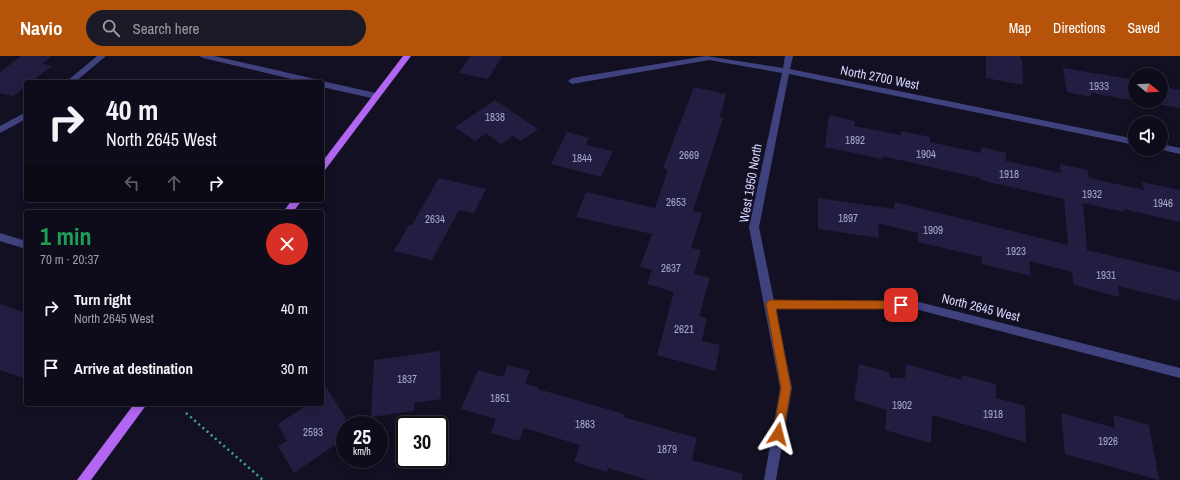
<!DOCTYPE html>
<meta charset="utf-8">
<style>
:root{--surface:#0e0c1a;--page:#1c1a27;--text:#f1f3f6;--muted:#9b9ba2;--line:#2e2c39;--accent:#b45309}
body{margin:0;font-family:"Archivo Narrow",sans-serif;background:var(--page);color:var(--text);height:100vh;display:flex;flex-direction:column;font-size:15px;white-space:nowrap}
*{box-sizing:border-box;margin:0}
p{font-size:13px;color:var(--muted)}
.icon{flex:none;width:22px;height:22px;fill:none;stroke:currentColor;stroke-width:2;stroke-linecap:round;stroke-linejoin:round}
.map{position:relative;flex:1;overflow:hidden}
.details{position:absolute;left:24px;top:154px;width:300px;height:196px;display:flex;flex-direction:column;background:var(--surface);border-radius:4px;box-shadow:0 2px 10px #0003,0 0 0 1px var(--line)}
.details>*{flex:none}
.top-card{position:absolute;left:24px;top:24px;width:300px;height:122px;border-radius:4px;box-shadow:0 2px 10px #0003,0 0 0 1px var(--line);background:#0e0c1a;color:var(--text);overflow:hidden}
.needle{width:26px;rotate:108deg}
.buttons{position:absolute;left:1128px;top:12px;display:grid;gap:8px}
.buttons a{display:grid;place-items:center;width:40px;height:40px;border-radius:50%;background:var(--surface);box-shadow:0 2px 10px #0003,0 0 0 1px var(--line);font-size:20px}
.speed{position:absolute;left:336px;top:360px;display:flex;gap:8px;font-size:20px;font-weight:700;text-align:center}
.speed>*{display:grid;place-content:center;width:52px;height:52px;border-radius:50%;background:var(--surface);box-shadow:0 2px 10px #0003,0 0 0 1px var(--line);line-height:1}
.speed small{font-size:10px;font-weight:400}
.speed .limit{border:2px solid #111;border-radius:6px;background:#fff;color:#111}
.pin{position:absolute;display:grid;place-items:center;width:34px;height:34px;color:#fff;margin:-17px;border-radius:8px;box-shadow:0 2px 6px #0006}
.me{position:absolute;width:44px;margin:-22px;rotate:9deg;stroke-linejoin:round;filter:drop-shadow(0 0 3px #0008)}
.turn{display:flex;align-items:center;gap:14px;height:84px;padding:0 16px;font-size:18px}
.turn .icon{width:52px;height:52px;stroke-width:2.5}
.turn b{display:block;font-size:28px;line-height:34px}
.lanes{display:flex;align-items:center;height:38px;padding:0 16px;background:#0003;justify-content:center;gap:20px;direction:ltr}
.lanes .off{opacity:.35}
.round{display:grid;place-items:center;flex:none;width:42px;height:42px;border-radius:21px;background:var(--page)}
.summary{display:flex;align-items:center;justify-content:space-between;height:68px;padding:0 16px}
h1{font-size:24px;font-weight:700;line-height:30px;color:#1e9e55}
ul{padding:0;list-style:none}
li{display:flex;align-items:center;gap:12px;height:60px;padding:0 16px}
li div{flex:1}
li b{display:block;font-size:15px}
li em{font-style:normal}
header{display:flex;align-items:center;gap:24px;box-sizing:border-box;height:56px;padding:0 20px;background:var(--accent);color:#fff}
header strong{font-size:19px}
nav{display:flex;gap:22px;margin-inline-start:auto;font-size:14px}
.search{width:280px;height:36px;background:var(--page);display:flex;align-items:center;gap:10px;box-sizing:border-box;padding:0 14px;border-radius:22px;color:var(--muted);font-size:15px}
.map>svg:first-child{display:block}
</style>
<header>
<strong>Navio</strong>
<div class="search"><svg class="icon" aria-label="search" viewBox="0 0 24 24"><circle cx="10" cy="10" r="6"/><path d="M15 15l6 6"/></svg>Search here</div>
<nav><a>Map</a><a>Directions</a><a>Saved</a></nav>
</header>
<div class="map">
<svg width="1180" height="424" viewBox="0 0 1180 424">
<rect width="100%" height="100%" fill="#121022"/>
<!-- building -->
<g fill="#221e42">
<path d="M21,0H52L42,8L52,10L31,26H26V30L13,40L0,37V16Z"/>
<path d="M470,0H502L488,23L459,17Z"/>
<path d="M986,0H1020V3L1022,4L1023,29L986,22Z"/>
<path d="M1063,12L1129,23L1130,25L1135,26V45L1091,37V41L1067,36Z"/>
<path d="M1161,30L1180,34V52L1137,45H1161Z"/>
<path d="M694,31L726,38L720,61L723,62L693,155L702,157L691,192L701,194L694,218L710,222L699,260L707,262L702,285L720,289L715,315L657,299L674,236L647,228L652,214L640,211L652,178L576,161L586,136L655,152L668,114L663,112Z"/>
<path d="M495,44L538,73L521,85L513,80L501,88L486,77L475,85L455,71Z"/>
<path d="M829,59L855,65L854,70L901,79V75L930,81V86L981,97V91L1006,97V105L1061,117L1060,108L1088,114L1089,122L1144,134L1142,126L1180,134V166L1123,153L1124,156L1083,147L1087,194L1180,216V245L1118,230L1119,241L1074,229L1072,216L1029,205L1031,220L982,208V201L918,186V177L878,167L879,182L818,173V142L894,153L895,146L1068,189L1064,143L980,124V122L882,100V103L825,91Z"/>
<path d="M567,76L589,82L586,89L613,95L601,121L551,108Z"/>
<path d="M439,122L486,133L474,157L459,154L432,204L394,195L409,169H412Z"/>
<path d="M0,248L26,257V323L0,314Z"/>
<path d="M440,295L441,343L414,347V355L371,361L374,304Z"/>
<path d="M859,308L889,316L890,322H905L906,308L962,324V319L996,328V342L1025,350L1026,386L932,359L931,387L885,374L887,354L854,344Z"/>
<path d="M508,309L530,315L525,328L538,331V333L624,358L623,361L697,382L692,404L743,418L742,424H648L608,412L607,416L574,406L580,389L524,372L519,385L491,377L496,363L461,353L478,314L503,321Z"/>
<path d="M322,325L345,361V382L294,417L278,390L287,385L278,368L309,348H322Z"/>
<path d="M1061,357L1115,372L1113,359L1149,369L1159,424L1065,398Z"/>
</g>
<g fill="none" stroke-linecap="round" stroke-linejoin="round">
<!-- path -->
<path stroke="#3aab9b" stroke-width="2.5" stroke-dasharray="2 3.5" stroke-linecap="butt" d="M186,357L263,424"/>
<!-- minor -->
<g fill="#3f427d" fill-rule="evenodd">
<path d="M97,0H106L75,26H66Z"/>
<path d="M199,0H214L315,23L319,26H304L203,2Z"/>
<path d="M706,0L783,12L785,0H793L790,13L1135,83V89L789,18L759,171L774,245H915L1180,312V322L915,253H776L792,332L776,424H764L780,332L749,171L782,17L709,4L572,28L568,25L572,22Z"/>
<path d="M322,25L376,37L380,40L376,43L322,31V26H320Z"/>
<path d="M26,56V63L0,77V70Z"/>
<path d="M1161,88L1180,92V98L1158,93H1161Z"/>
<path d="M0,177L26,185V193L0,185Z"/>
</g>
<!-- major -->
<g fill="#b266f1" fill-rule="evenodd">
<path d="M403,0H411L325,114L322,115V106Z"/>
<path d="M292,144H302L293,156H283Z"/>
<path d="M134,348H147L91,424H77Z"/>
</g>
</g>
<!-- route -->
<path fill="#b45309" stroke="#753606" d="M770,244L901,245L904,246L906,249L904,252L901,253H776L791,332L783,378L782,381L778,383L774,381L773,378L781,332L766,248L767,246Z"/>
<g text-anchor="middle" stroke-width="4" stroke-linejoin="round" paint-order="stroke">
<!-- number labels -->
<g font-size="11" fill="#a9a7cd">
<text x="1099" y="34">1933</text>
<text x="495" y="65">1838</text>
<text x="855" y="88">1892</text>
<text x="926" y="102">1904</text>
<text x="689" y="103">2669</text>
<text x="582" y="106">1844</text>
<text x="1009" y="122">1918</text>
<text x="1092" y="142">1932</text>
<text x="676" y="150">2653</text>
<text x="1163" y="151">1946</text>
<text x="848" y="166">1897</text>
<text x="435" y="167">2634</text>
<text x="933" y="178">1909</text>
<text x="1016" y="199">1923</text>
<text x="671" y="216">2637</text>
<text x="1106" y="223">1931</text>
<text x="684" y="277">2621</text>
<text x="407" y="327">1837</text>
<text x="500" y="346">1851</text>
<text x="902" y="353">1902</text>
<text x="993" y="362">1918</text>
<text x="585" y="372">1863</text>
<text x="313" y="380">2593</text>
<text x="1108" y="389">1926</text>
<text x="667" y="397">1879</text>
</g>
<!-- street labels -->
<g font-size="13" fill="#d6d5fb" stroke="#121022">
<text transform="translate(880 21) rotate(11)" y="5">North 2700 West</text>
<text transform="translate(750 127) rotate(-80)" y="5">West 1950 North</text>
<text transform="translate(981 251) rotate(14)" y="5">North 2645 West</text>
</g>
</g>
</svg>
<div class="buttons">
<a><svg class="needle" viewBox="-14 -14 28 28"><path d="M0-13l5 13h-10z" fill="#e53935"/><path d="M0 13l5-13h-10z" fill="#9b9ba2"/></svg></a>
<a><svg class="icon" aria-label="sound" viewBox="0 0 24 24"><path d="M4 9h4l5-4v14l-5-4H4zM17 9q2 3 0 6"/></svg></a>
</div>
<div class="speed"><div>25<small>km/h</small></div><div class="limit">30</div></div>
<div class="pin" style="left:901px;top:249px;background:#d93025"><svg class="icon" aria-label="arrive" viewBox="0 0 24 24"><path d="M6 21V4h12l-3 4 3 4H6"/></svg></div>
<svg class="me" style="left:778px;top:378px" viewBox="-20 -20 40 40"><path d="M0-17L14 15 0 8-14 15z" fill="#b45309" stroke="#fff" stroke-width="4"/></svg>
<div class="top-card">
<div class="turn"><svg class="icon" aria-label="right" viewBox="0 0 24 24"><path d="M7 20v-9h11M14 6l5 5-5 5"/></svg><div><b>40 m</b>North 2645 West</div></div>
<div class="lanes"><svg class="icon off" aria-label="left" viewBox="0 0 24 24"><path d="M17 20v-9H6M10 6l-5 5 5 5"/></svg><svg class="icon off" aria-label="ahead" viewBox="0 0 24 24"><path d="M12 20V5M6 11l6-6 6 6"/></svg><svg class="icon" aria-label="right" viewBox="0 0 24 24"><path d="M7 20v-9h11M14 6l5 5-5 5"/></svg></div>
</div>
<section class="details">
<div class="summary"><div><h1>1 min</h1><p>70 m · 20:37</p></div><a class="round" style="background:#d93025;color:#fff"><svg class="icon" aria-label="close" viewBox="0 0 24 24"><path d="M6 6l12 12M18 6L6 18"/></svg></a></div>
<ul>
<li><svg class="icon" aria-label="right" viewBox="0 0 24 24"><path d="M7 20v-9h11M14 6l5 5-5 5"/></svg><div><b>Turn right</b><p>North 2645 West</p></div><em>40 m</em></li>
<li><svg class="icon" aria-label="arrive" viewBox="0 0 24 24"><path d="M6 21V4h12l-3 4 3 4H6"/></svg><div><b>Arrive at destination</b></div><em>30 m</em></li>
</ul>
</section>
</div>
